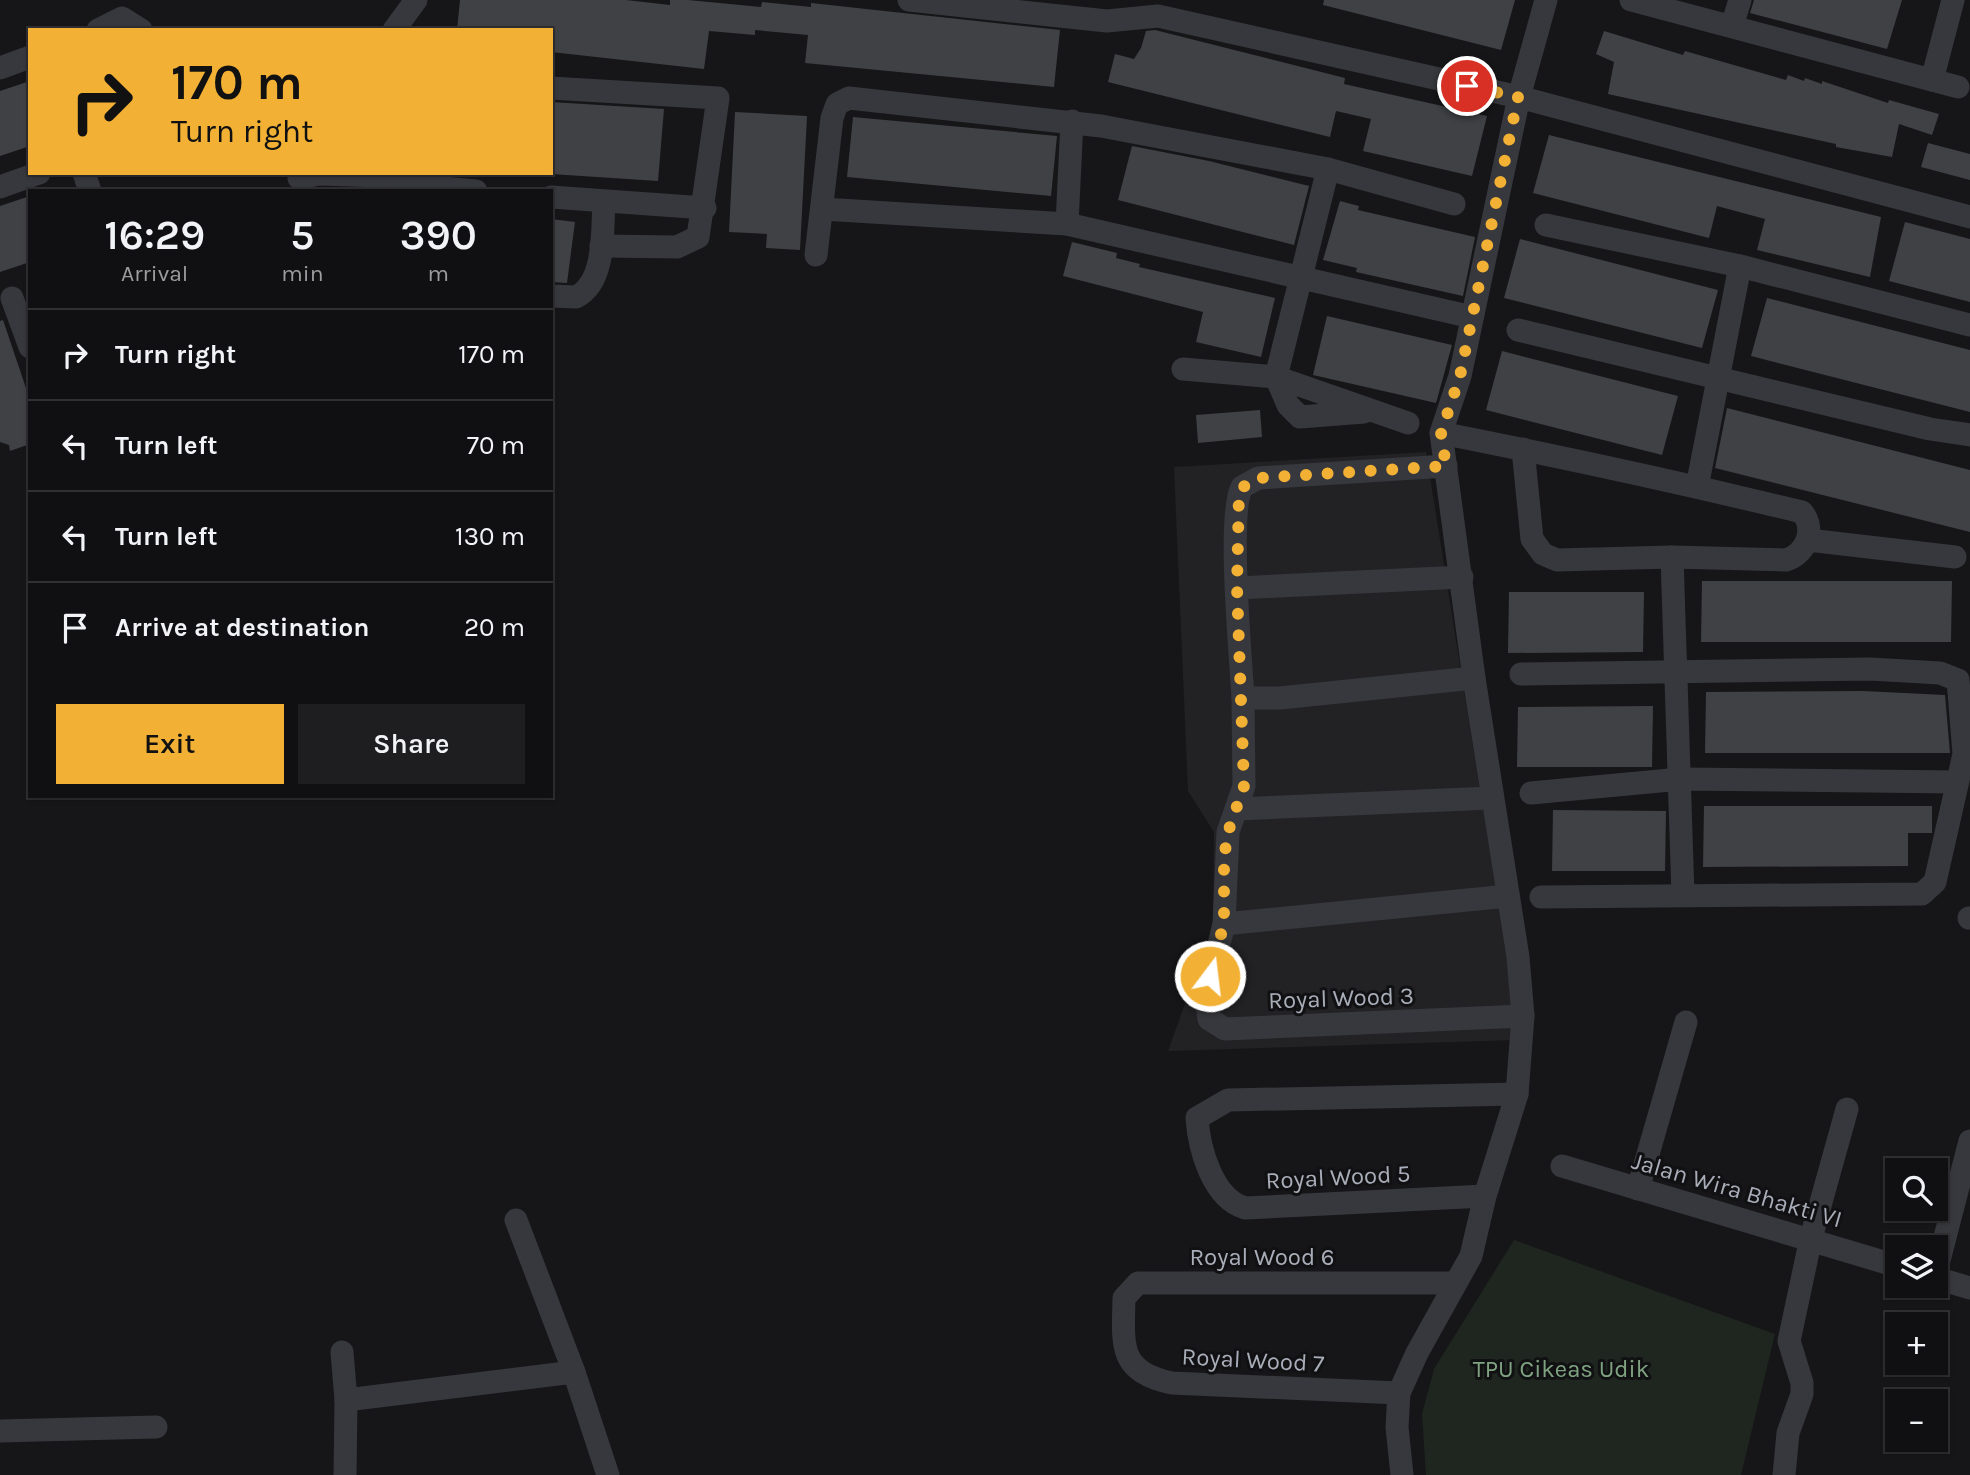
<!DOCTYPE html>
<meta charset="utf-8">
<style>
:root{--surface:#101012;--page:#1e1e20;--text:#f1f3f6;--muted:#9c9d9f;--line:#303032;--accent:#f2b134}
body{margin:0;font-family:Karla,sans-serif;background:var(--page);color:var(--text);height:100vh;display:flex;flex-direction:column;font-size:26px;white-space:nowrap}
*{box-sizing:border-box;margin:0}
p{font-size:23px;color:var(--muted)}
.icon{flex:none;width:38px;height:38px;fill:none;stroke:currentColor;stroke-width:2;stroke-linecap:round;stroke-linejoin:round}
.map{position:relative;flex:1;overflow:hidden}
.details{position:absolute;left:28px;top:189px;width:525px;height:609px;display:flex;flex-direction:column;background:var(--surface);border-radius:0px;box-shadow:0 2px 5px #0004,0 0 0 2px var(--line)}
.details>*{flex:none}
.banner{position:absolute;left:28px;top:28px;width:525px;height:147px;border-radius:0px;box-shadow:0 2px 5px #0004,0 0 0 2px var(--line);background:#f2b134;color:#111;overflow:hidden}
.buttons{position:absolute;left:1885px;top:1158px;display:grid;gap:14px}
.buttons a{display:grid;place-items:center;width:63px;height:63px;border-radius:0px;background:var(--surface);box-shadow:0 2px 5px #0004,0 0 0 2px var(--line);font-size:35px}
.pin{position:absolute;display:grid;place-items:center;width:60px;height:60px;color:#fff;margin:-30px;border:4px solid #fff;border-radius:50%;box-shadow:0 2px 7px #0007}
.me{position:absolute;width:77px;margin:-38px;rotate:15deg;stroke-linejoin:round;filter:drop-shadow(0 0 5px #0008)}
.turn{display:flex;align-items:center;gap:24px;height:147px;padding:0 28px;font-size:32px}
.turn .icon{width:91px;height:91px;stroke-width:2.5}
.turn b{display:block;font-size:49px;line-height:60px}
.eta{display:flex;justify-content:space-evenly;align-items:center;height:119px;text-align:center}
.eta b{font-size:42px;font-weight:600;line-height:49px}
.cta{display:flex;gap:14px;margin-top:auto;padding:14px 28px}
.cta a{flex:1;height:80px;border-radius:0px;background:var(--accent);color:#111;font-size:28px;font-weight:600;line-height:80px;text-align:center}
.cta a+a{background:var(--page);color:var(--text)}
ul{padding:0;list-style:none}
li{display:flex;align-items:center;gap:21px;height:91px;padding:0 28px;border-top:2px solid var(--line)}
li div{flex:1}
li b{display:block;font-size:26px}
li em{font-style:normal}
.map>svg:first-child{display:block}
</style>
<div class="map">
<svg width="1970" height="1475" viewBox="0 0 1970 1475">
<rect width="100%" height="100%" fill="#161618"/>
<!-- built -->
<path fill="#222225" d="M1426,452L1516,1016V1040L1168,1051L1213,926L1214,832L1188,791L1174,467Z"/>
<!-- green -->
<path fill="#1e261f" d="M1514,1240L1775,1334L1741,1475H1426L1422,1414L1434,1369Z"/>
<!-- building -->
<g fill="#404145">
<path d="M460,0H626L670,5V0H688L761,7L762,2L811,7V3L1060,30L1054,87L805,63L808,35L755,30V35L709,31L704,69L551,52V30H457Z"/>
<path d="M1324,0H1515L1501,50L1323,5Z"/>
<path d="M1754,0H1902L1887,49L1750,13Z"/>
<path d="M1155,30L1345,78L1344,84L1487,116L1472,176L1363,151L1371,119L1336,111L1330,137L1108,82L1115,54L1134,59L1141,48L1146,31Z"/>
<path d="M1604,31L1683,55L1685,51L1786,80L1788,75L1804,81L1805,78L1822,84V81L1888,103L1889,100L1939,114L1932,135L1899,124L1892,157L1836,147V144L1608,94L1614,62L1596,54Z"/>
<path d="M30,81V146L0,156V91Z"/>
<path d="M551,102L664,109L658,181L551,174Z"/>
<path d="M735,112L807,116L800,250L766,248L767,234L729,232Z"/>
<path d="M853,117L1057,136L1051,196L847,177Z"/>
<path d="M1549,135L1881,217L1870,277L1757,250L1765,219L1717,206L1709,238L1533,193Z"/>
<path d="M1928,143L1970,154V180L1921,167Z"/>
<path d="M1132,146L1209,161L1309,186L1294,245L1118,200Z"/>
<path d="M30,196V262L0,272V206Z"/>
<path d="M1340,201L1359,206L1358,210L1475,237L1463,296L1356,272L1357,268L1323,260Z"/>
<path d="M551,219L575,222L567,283L551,282Z"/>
<path d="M1905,222L1970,239V302L1889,281Z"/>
<path d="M1520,239L1718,290L1702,348L1504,298Z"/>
<path d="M1072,242L1117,253L1116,258L1140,264L1139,267L1275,298L1261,357L1196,342L1203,312L1063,276Z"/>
<path d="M1767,298L1970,350V412L1751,356Z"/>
<path d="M1327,316L1452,345L1436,403L1313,375Z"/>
<path d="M3,320L30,400V444L10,451L9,445L0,442V321Z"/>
<path d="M1502,351L1678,396L1662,455L1486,410Z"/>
<path d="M1727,408L1970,470V532L1715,468Z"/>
<path d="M1260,410L1262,437L1198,443L1196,415Z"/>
<path d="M1702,581H1952L1951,642H1701Z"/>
<path d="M1509,592H1644L1643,652L1508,653Z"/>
<path d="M1863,691L1945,695L1950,753H1705L1706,692Z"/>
<path d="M1653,706L1652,767H1517L1518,707Z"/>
<path d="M1704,806H1932V833H1908V866L1703,867Z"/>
<path d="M1553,810L1666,811L1665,871H1552Z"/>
</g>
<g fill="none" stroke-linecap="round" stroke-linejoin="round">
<!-- minor -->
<g stroke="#37383d" stroke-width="23">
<path d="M909,0L1107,21L1158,16L1519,97L1970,217"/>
<path d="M1631,0L1958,87"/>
<path d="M1732,26L1740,0"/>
<path d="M98,30L122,18L141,30"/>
<path d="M394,30L416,0"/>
<path d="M0,68L30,57"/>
<path d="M1932,80L1953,0"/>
<path d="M551,88L718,98L698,237L677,247L601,246"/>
<path d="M84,173L90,191"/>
<path d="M376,173L401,184L476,191"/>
<path d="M299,178L319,174L381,176"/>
<path d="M0,187L39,173"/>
<path d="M551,197L705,208"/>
<path d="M823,209L1067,224L1472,317"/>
<path d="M1067,224L1072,121"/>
<path d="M1546,225L1740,266L1970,325"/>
<path d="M816,255L832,118L837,104L849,98L1101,126L1328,169L1454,204"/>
<path d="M551,296L576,297C606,282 602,231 604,202"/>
<path d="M12,298L30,347"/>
<path d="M1518,330L1930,429L1970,435"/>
<path d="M1183,369L1276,377L1328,169"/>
<path d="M1276,377L1408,423"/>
<path d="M1276,377L1288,405L1300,417L1364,412"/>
<path d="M1523,449L1532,539L1543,554L1557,560L1672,557L1786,560C1807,553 1816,529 1802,512C1682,483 1562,457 1441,433L1460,376L1519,97L1546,0"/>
<path d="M1697,487L1740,266"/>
<path d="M1808,540L1955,557"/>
<path d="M1672,557L1683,895"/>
<path d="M1237,588L1462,577"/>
<path d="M1521,674L1870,669L1940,673L1958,680L1964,754L1935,882L1922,894L1541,897"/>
<path d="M1474,678L1280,698H1243L1244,786L1228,832L1224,924L1206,998L1209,1019L1225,1029L1523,1016"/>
<path d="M1243,698C1241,660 1227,513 1242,487L1258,478L1446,466"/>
<path d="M1531,793L1681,779L1956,782"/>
<path d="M1236,809L1491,798"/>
<path d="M1969,918H1970"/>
<path d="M1224,924L1508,896"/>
<path d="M1562,1166L1897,1266"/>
<path d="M1638,1189L1686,1022"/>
<path d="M1485,1196L1245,1208C1212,1198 1199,1148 1197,1118L1228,1100L1517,1094"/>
<path d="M516,1220L574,1372"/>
<path d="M1936,1272L1970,1141"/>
<path d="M1936,1278L1970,1288"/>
<path d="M342,1352L346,1400L345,1475"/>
<path d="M1399,1393L1172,1383C1118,1372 1123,1345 1124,1298L1138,1283H1454"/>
<path d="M346,1400L574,1372L608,1475"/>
<path d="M0,1431L156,1427"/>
<path d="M1402,1475L1397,1427L1399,1393L1417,1353L1471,1256L1485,1196L1517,1094L1523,1016L1518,957L1474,678L1441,433"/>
<path d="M1784,1475L1788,1433L1802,1394V1383L1789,1341L1811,1238L1847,1109"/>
</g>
</g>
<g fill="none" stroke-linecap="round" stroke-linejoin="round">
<!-- route -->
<path stroke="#f2b134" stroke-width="12" stroke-dasharray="0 21.6" d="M1210,976L1224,923V858L1228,832L1244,786L1237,587L1239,492L1250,480L1258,478L1446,466L1441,433L1460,376L1518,97L1467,86"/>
</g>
<g text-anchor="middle" stroke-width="6" stroke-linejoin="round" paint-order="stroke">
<!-- street labels -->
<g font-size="24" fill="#a8adb8" stroke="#111113">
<text transform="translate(1341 998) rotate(-2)" y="8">Royal Wood 3</text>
<text transform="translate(1338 1177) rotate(-3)" y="8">Royal Wood 5</text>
<text transform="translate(1737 1190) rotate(16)" y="8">Jalan Wira Bhakti VI</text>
<text x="1262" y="1265">Royal Wood 6</text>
<text transform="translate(1253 1360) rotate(3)" y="8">Royal Wood 7</text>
</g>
<!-- park labels -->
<g font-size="24" fill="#7fa381" stroke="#111113">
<text x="1561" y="1377">TPU Cikeas Udik</text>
</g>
</g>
</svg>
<div class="buttons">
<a><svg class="icon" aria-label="search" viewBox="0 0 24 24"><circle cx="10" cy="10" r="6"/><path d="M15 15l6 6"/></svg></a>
<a><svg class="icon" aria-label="layers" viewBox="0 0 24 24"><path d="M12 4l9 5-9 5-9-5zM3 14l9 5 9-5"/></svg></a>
<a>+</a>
<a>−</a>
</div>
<div class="pin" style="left:1467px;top:86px;background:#d93025"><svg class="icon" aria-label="arrive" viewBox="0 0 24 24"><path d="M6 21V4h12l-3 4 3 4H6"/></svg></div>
<svg class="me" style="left:1210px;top:976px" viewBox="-20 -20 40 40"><circle r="17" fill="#f2b134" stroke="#fff" stroke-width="3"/><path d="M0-11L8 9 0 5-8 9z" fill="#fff"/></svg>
<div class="banner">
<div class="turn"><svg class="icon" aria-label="right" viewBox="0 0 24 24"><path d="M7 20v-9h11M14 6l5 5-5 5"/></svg><div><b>170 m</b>Turn right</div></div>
</div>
<section class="details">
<div class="eta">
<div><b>16:29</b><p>Arrival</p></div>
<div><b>5</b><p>min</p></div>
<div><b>390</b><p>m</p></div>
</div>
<ul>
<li><svg class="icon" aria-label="right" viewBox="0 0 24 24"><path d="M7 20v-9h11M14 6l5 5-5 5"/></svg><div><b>Turn right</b></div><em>170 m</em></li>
<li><svg class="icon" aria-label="left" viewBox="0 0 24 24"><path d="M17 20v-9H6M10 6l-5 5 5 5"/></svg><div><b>Turn left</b></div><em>70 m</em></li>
<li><svg class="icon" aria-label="left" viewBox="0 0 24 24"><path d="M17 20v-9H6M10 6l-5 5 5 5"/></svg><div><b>Turn left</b></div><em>130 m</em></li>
<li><svg class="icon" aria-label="arrive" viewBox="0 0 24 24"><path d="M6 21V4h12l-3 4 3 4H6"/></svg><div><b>Arrive at destination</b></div><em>20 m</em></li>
</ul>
<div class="cta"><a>Exit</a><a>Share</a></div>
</section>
</div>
